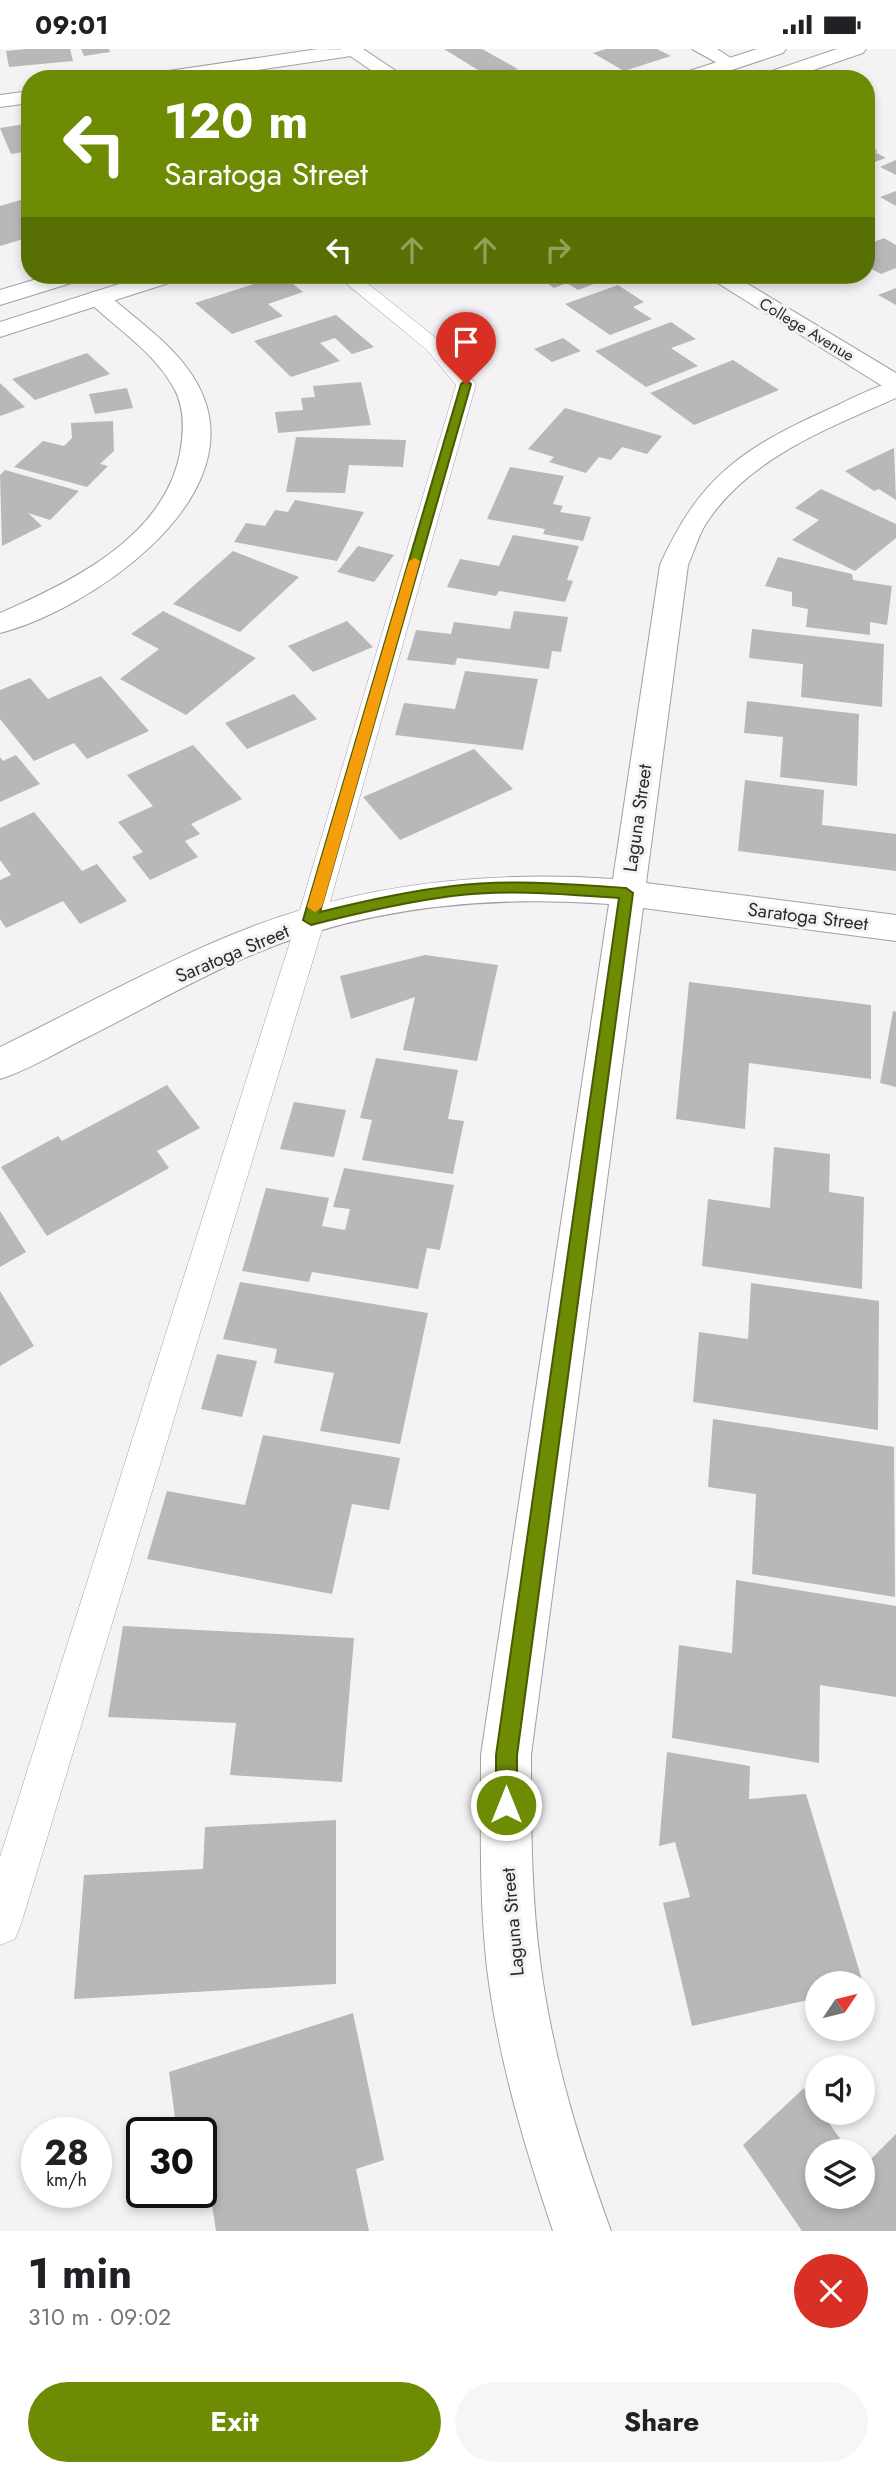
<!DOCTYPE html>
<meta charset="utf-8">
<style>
:root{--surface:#fff;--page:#f6f6f6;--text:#202124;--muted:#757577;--accent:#6e8b04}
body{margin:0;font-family:Jost,sans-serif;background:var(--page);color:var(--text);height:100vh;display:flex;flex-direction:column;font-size:26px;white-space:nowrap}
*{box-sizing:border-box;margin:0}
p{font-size:23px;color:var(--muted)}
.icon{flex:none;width:38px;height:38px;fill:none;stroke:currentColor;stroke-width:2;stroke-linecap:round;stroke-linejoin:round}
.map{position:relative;height:2182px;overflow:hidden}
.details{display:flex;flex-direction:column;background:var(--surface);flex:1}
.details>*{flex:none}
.banner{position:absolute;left:21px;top:21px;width:854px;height:214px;border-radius:28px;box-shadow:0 4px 10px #0003;background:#6e8b04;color:#fff;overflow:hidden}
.needle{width:46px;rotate:55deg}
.fabs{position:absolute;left:805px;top:1922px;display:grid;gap:14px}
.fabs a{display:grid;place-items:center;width:70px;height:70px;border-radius:50%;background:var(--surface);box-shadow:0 4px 10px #0003;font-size:35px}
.speed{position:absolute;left:21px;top:2068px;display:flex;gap:14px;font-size:35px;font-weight:700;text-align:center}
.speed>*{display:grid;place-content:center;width:91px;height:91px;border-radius:50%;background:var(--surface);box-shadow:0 4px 10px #0003;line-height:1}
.speed small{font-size:18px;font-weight:400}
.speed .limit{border:4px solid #111;border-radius:10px;background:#fff;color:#111}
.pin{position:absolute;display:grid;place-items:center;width:60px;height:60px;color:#fff;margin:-72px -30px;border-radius:50% 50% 50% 0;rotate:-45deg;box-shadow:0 0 7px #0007}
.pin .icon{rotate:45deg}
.me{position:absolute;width:77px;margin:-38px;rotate:0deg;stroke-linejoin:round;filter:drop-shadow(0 0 5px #0008)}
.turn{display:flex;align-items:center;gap:24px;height:147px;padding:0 28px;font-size:32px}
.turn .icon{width:91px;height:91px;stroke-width:2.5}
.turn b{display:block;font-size:49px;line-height:60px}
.lanes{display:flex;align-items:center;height:66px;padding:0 28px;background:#0003;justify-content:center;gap:35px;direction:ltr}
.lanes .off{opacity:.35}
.round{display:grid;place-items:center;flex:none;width:74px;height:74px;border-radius:37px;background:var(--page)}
.head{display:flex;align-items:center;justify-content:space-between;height:119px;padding:0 28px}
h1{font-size:42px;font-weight:700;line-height:52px}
.primary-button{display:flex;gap:14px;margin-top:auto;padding:14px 28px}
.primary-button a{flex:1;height:80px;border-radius:42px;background:var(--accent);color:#fff;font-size:28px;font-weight:700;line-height:80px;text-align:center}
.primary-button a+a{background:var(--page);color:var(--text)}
.status{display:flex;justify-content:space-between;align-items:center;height:49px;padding:0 35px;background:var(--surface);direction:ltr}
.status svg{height:19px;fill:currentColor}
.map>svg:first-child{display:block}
</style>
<div class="status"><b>09:01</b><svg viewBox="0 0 49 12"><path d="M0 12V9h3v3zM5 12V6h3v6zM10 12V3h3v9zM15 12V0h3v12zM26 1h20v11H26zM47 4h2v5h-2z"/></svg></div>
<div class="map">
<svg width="896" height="2182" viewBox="0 0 896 2182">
<rect width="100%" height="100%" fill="#f5f2f6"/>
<!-- building -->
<g fill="#bab7bb">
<path d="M26,0H70L73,12L9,18L6,2Z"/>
<path d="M81,0H109L110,3L84,7Z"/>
<path d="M444,0H482L518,20L491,29Z"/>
<path d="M606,0H657L671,7L624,22L593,4Z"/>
<path d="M26,75L30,78V102L11,105L0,79Z"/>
<path d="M866,96L878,102L875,103L886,109L866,116Z"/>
<path d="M896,111V126L880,118Z"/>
<path d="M896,142V157L880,148Z"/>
<path d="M24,150L30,155V188L0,197V157Z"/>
<path d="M866,188L874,193L884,189L896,196V219L881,225L866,217Z"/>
<path d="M282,226L303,243L268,255L283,267L232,285L195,254Z"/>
<path d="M535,226H601L607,230L578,241L567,234L554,239Z"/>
<path d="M618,236L644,253L633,258L652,270L610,286L565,255Z"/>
<path d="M896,239V256L878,246Z"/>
<path d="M336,266L374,298L352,305L335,289L320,294L340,312L291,328L254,292Z"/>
<path d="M671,273L696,290L671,299L698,317L646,338L595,302Z"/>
<path d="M563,289L581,302L552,313L534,300Z"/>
<path d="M87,304L110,325L35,351L12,330Z"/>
<path d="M733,311L779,341L694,376L650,344Z"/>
<path d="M361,333L371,376L278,384L275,363L303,361L301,349L315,348L313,337Z"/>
<path d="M0,334L25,358L0,367Z"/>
<path d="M127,339L133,359L95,365L89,345Z"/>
<path d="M565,359L662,387L647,405L622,398L611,411L599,408L586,424L549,413L554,408L528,400Z"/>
<path d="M113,372L114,402L100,415L108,417L87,438L14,418L43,392L64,397L72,389L71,374Z"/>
<path d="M296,388L406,391L403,418L349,416L345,444L286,443Z"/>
<path d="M894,399L896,451L879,440L874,442L845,422Z"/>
<path d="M510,418L564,427L553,455L563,457L560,463L591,468L583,492L543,485L545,480L487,470Z"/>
<path d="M5,421L79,442L50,471L28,464L42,477L2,497L0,426Z"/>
<path d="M821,440L896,475V489L855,522L792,491L819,471L795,459Z"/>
<path d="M295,451L364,463L337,512L234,493L246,474L265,477L275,461L288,463Z"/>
<path d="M513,486L579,497L567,531L573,532L565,553L499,542L496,547L447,538L460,510L499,517Z"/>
<path d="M358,497L394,506L374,533L337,523Z"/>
<path d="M233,502L299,528L240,583L173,555Z"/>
<path d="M778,508L852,525L853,531L892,537L887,576L870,573V586L806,578L808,560L792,557V543L765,537Z"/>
<path d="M163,562L256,609L186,666L120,630L159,600L131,585Z"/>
<path d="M514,562L568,568L561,603L552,602L549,620L457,609L455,616L407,611L416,581L451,585L454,573L510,580Z"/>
<path d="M347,572L373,598L313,623L288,597Z"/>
<path d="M752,580L884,595L882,658L801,648L803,615L749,609Z"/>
<path d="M465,622L538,630L523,701L395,686L404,654L455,660Z"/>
<path d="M101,627L149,682L87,710L74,694L34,712L0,670V641L30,629L48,650Z"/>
<path d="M294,645L317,670L247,700L225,674Z"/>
<path d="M747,652L859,665L857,737L780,728L783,688L744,684Z"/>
<path d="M193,696L242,750L191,775L200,785L185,792L198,808L150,831L132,808L143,803L118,773L153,757L127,726Z"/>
<path d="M474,700L513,740L400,791L363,748Z"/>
<path d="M16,706L40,735L0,753V708L3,712Z"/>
<path d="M745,731L824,741L822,776L896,785V822L738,802Z"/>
<path d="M34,763L82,822L97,815L127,852L80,875L63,852L6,879L0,870V831L11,826L0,811V779Z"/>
<path d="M425,906L498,916L477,1012L403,1001L415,948L351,970L340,927Z"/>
<path d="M689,933L871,956V1030L749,1014L745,1080L676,1070Z"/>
<path d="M893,962L896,963V1038L880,1034Z"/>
<path d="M376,1009L458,1021L448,1070L464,1072L453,1125L362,1111L372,1071L360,1069Z"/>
<path d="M167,1036L200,1079L157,1102L169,1119L47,1187L1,1118L58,1087L62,1092Z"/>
<path d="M294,1053L346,1061L334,1108L280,1100Z"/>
<path d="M774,1098L830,1105L829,1143L864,1148L862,1240L702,1217L708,1150L770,1159Z"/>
<path d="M344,1119L454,1136L440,1201L427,1199L418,1240L312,1223L309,1233L242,1222L266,1139L329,1149L322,1177L345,1181L350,1160L333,1158Z"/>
<path d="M0,1162L26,1203L0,1218Z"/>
<path d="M240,1233L428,1264L400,1395L320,1382L334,1324L274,1314L277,1300L223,1290Z"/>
<path d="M751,1234L879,1252L878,1381L693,1353L699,1283L748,1290Z"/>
<path d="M0,1242L34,1297L0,1317Z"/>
<path d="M217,1305L257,1312L242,1368L201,1360Z"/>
<path d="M713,1370L894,1398L895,1548L752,1525L756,1445L708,1438Z"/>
<path d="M263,1386L400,1409L389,1461L352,1455L332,1545L147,1510L167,1442L245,1456Z"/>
<path d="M736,1531L896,1557V1648L820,1636L819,1714L672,1689L679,1596L732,1604Z"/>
<path d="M123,1577L354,1589L342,1733L230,1726L236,1674L108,1668Z"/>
<path d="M667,1703L750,1717L749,1750L806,1745L863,1934H817V1949L692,1977L663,1854L690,1848L675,1793L659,1797Z"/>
<path d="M336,1771V1935L74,1950L84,1826L203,1820L205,1778Z"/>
<path d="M353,1964L384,2111L356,2120L369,2182H216L201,2084H177L169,2023Z"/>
<path d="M804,2039L817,2058V2063H821L849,2102H817V2147H863V2118L896,2085V2182H802L743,2096Z"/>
</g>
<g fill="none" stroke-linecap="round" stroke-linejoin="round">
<!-- service casing -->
<g stroke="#a2a0a3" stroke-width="1">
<path id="service" d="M336,226H357L441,293L476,335L325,871L21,1875L15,1890L0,1896V1808L297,871L456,336L427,301Z"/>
</g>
<!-- minor casing -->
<g stroke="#a2a0a3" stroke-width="2">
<g id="minor">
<path d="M318,0L361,1L351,7L197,30H145L155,24Z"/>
<path d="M692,0H717L740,15L730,21Z"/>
<path d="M30,42V54L0,58V46Z"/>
<path d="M98,242L106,244C141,275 187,304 204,349C245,456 86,562 0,584V564C72,533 164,488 180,404C184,383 185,361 175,341C156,305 119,281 90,254L86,249L90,244Z"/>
<path d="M896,332V349C827,380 748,409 705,476C698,488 694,503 688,516L646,834L896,866V892L643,859L531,1706C531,1777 531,1849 541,1919C553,2009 580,2097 611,2182H553C524,2096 498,2009 487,1919C479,1848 481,1777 481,1706L609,855C486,846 363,858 249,907C189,933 131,967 72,996C49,1008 25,1022 0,1030V998C74,962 148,921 224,889C348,836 479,821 613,830L660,516C699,429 741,400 827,361C849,351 872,338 896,332Z"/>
</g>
</g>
<!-- tertiary casing -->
<g stroke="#a2a0a3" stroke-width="2">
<g id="tertiary">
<path d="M340,0H363L408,30H384Z"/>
<path d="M705,226H733L896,324V343L887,340Z"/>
</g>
</g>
<!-- secondary casing -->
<g stroke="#a2a0a3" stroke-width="2">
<g id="secondary">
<path d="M757,0H786L783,4L705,30H674L677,26Z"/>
<path d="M837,0H866L863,4L787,30H757L760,26Z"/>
<path d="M50,226H85L81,231L0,256V241Z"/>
<path d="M147,226H182L178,231L0,288V273Z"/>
</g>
</g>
<!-- service -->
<use href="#service" fill="#fff" fill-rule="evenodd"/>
<!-- minor -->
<use href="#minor" fill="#fff" fill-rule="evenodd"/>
<!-- tertiary -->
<use href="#tertiary" fill="#fff" fill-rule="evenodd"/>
<!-- secondary -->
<use href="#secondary" fill="#fff" fill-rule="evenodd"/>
</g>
<!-- route -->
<path fill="#6e8b04" stroke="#485a03" stroke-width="2" d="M466,331L471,335L320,863C364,852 408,842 453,837C511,830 569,835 626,839L633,844L517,1706V1756L514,1763L506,1766L499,1763L496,1756V1706L619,849C563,845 508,840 452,847C404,853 358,864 311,876L303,871L461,335Z"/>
<!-- slow -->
<path fill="#f59e0b" d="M415,509L420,512L322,858L315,863L307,858L409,512Z"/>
<g text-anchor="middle" stroke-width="6" stroke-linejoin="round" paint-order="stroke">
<!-- far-street labels -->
<g font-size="16" fill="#2c2b2c" stroke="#f5f2f6">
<text transform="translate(807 280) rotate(31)" y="6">College Avenue</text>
</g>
<!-- street labels -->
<g font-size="19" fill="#2c2b2c" stroke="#f5f2f6">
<text transform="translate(637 769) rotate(-82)" y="7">Laguna Street</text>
<text transform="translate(808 867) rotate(7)" y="7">Saratoga Street</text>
<text transform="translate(232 904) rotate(-23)" y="7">Saratoga Street</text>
<text transform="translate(512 1873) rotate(-95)" y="7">Laguna Street</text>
</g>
</g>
</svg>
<div class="fabs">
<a><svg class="needle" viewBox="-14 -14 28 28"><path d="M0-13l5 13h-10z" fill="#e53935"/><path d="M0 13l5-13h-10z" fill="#757577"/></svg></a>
<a><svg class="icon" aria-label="sound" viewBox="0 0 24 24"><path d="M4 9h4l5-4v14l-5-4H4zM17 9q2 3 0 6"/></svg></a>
<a><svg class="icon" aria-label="layers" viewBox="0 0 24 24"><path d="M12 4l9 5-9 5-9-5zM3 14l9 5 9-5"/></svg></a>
</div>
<div class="speed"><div>28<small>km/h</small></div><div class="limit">30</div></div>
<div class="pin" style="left:466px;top:335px;background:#d93025"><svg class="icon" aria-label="arrive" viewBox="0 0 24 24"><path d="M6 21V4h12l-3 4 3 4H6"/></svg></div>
<svg class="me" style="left:506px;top:1756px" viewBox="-20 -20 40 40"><circle r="17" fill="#6e8b04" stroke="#fff" stroke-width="3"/><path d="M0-11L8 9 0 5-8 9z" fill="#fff"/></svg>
<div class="banner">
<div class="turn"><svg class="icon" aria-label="left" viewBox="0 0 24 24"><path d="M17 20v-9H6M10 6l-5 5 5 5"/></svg><div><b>120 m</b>Saratoga Street</div></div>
<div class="lanes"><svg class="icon" aria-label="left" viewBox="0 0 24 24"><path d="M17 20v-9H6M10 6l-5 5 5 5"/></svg><svg class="icon off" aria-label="ahead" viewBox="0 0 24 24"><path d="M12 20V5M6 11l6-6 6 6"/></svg><svg class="icon off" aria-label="ahead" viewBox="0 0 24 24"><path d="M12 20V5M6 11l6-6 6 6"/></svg><svg class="icon off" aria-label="right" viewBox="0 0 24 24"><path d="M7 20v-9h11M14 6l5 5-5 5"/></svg></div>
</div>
</div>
<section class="details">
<div class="head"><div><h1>1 min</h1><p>310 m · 09:02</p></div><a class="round" style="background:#d93025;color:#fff"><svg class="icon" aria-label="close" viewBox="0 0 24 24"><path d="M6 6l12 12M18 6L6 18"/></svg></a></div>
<div class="primary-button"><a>Exit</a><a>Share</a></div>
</section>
